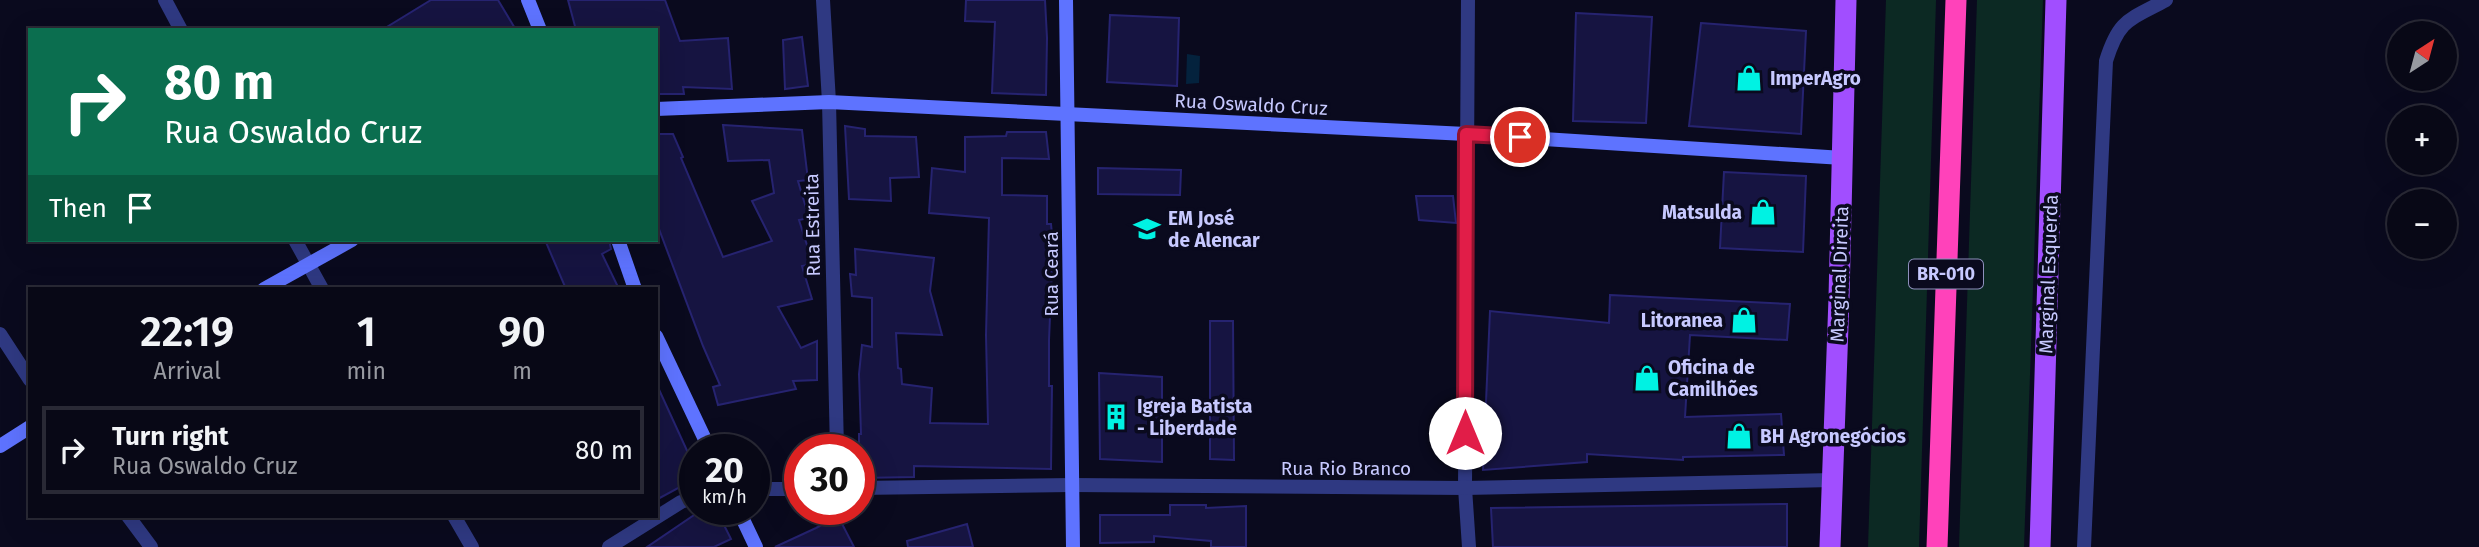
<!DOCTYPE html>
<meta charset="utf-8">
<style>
:root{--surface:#080816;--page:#161623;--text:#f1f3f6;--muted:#989aa1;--line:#292935}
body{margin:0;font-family:"Fira Sans",sans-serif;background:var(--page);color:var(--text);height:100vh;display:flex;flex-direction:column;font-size:26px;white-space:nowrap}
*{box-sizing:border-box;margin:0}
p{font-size:23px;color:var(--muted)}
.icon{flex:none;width:38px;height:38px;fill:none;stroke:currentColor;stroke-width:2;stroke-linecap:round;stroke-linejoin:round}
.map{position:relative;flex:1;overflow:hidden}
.sheet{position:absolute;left:28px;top:287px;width:630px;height:231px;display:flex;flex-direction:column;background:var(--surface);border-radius:0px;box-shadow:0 7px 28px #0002,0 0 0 2px var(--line)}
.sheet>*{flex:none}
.banner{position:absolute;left:28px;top:28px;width:630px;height:214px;border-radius:0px;box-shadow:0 7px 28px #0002,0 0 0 2px var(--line);background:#0b6e4f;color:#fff;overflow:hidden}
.needle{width:46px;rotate:36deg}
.tools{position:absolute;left:2387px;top:21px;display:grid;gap:14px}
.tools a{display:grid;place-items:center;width:70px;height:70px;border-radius:50%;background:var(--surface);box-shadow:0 7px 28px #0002,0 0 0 2px var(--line);font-size:35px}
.speed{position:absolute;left:679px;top:434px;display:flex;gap:14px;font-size:35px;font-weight:700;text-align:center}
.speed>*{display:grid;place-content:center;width:91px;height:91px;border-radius:50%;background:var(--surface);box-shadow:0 7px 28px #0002,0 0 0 2px var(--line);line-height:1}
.speed small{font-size:18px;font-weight:400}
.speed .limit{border:10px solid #d22;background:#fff;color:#111}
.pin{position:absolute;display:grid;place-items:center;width:60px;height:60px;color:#fff;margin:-30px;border:4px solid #fff;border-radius:50%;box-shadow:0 2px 7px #0007}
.me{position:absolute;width:77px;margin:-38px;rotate:0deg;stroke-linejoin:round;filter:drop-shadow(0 0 5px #0008)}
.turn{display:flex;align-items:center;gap:24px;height:147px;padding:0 21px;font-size:32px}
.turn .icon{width:91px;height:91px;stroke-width:2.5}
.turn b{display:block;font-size:49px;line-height:60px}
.then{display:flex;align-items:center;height:66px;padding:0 21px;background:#0003;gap:14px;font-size:26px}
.eta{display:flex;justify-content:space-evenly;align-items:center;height:119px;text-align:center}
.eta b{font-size:42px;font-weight:600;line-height:49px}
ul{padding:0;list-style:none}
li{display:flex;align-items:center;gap:21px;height:88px;margin:0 14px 10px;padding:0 7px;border:4px solid var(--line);border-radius:0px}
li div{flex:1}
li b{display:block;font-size:26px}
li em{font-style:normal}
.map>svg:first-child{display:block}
</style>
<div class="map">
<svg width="2479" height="547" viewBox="0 0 2479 547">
<rect width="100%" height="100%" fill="#0a0a1e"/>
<!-- green -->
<g fill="#0c2923">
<path d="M1886,0H1936L1919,547H1868Z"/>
<path d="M1977,0H2043L2024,547H1959Z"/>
</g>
<!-- water -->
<path fill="#04223d" d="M1187,54L1200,56L1199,83L1186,84Z"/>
<!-- building -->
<g fill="#161441" stroke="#262370" stroke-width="2">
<path d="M431,0H498L516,30H382Z"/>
<path d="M568,0H665L680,41L728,38L732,89L683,87L684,94H656V30H576Z"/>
<path d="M966,0H1045L1047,38L1046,95L992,93L995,22L965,21Z"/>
<path d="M1576,13L1652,17L1646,123L1573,121Z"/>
<path d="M1110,15L1179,18L1177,86L1107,82Z"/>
<path d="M1701,23L1806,31L1801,134L1689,126Z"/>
<path d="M802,37L808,86L785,89L783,40Z"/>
<path d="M723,125L802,130L808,180L798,181L809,218L799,220L813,264L802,266L812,299L778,307L801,348L817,341V380L793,381L796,389L718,405L713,387L720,385L703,346L656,221V134H673L683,157L681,158L723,257L772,241L752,201L774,193L769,160L728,161Z"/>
<path d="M845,126L865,129V136L916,137L919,177L890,178L891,201L849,199Z"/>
<path d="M1007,132H1046L1049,159L1002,158V195L1047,196V224H1051L1053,245L1049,340V386H1052L1051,469L914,466V477L859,478V434H861L859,374L862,345L872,347V298L852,296L850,274L856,275L855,249L934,258L930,291L942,335L896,333L898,368L901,369L902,384L932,388L930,423L988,424L986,335L989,218L929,213L932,168L965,172V137L1006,136Z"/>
<path d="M1098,168L1181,170L1180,195L1098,194Z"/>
<path d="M1724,172L1806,176L1803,252L1720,248Z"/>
<path d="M1416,196H1453L1456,223L1419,220Z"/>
<path d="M545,240H609L611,249L602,254L619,289H566Z"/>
<path d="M1610,295L1790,304L1787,340L1690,335L1685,417L1781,414L1784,455L1683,457V460L1587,454V462L1483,470L1490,311L1609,323Z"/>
<path d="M1210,321H1233L1234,460L1210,459Z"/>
<path d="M1099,373L1162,377V462L1100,459Z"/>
<path d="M656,383L695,468V479L656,500Z"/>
<path d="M1787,504V547H1493L1491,508Z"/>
<path d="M1170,505H1206V508L1246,506V547H1211V541L1154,536V542L1100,543V515H1170Z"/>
<path d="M703,509H716L731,539L714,547H647Z"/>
<path d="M838,516L854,547H775L816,528Z"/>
<path d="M967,524L973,547H908L907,541Z"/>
</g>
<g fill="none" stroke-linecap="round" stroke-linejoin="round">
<!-- street -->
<g stroke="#2f3982" stroke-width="14">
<path d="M165,0L181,30"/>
<path d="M823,0L829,102L837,450"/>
<path d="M1468,0L1465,488L1469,547"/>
<path d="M295,240L322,289"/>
<path d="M0,334L30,380"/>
<path d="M859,488L1072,485L1465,488L1832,480"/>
<path d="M754,489H800"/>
<path d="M128,516L151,547"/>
<path d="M454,516L472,547"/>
<path d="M609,547L681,502L695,497"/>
<path d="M2084,547L2106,61C2119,19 2129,20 2166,0"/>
</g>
<!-- secondary -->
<g stroke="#5e73ff" stroke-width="14">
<path d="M528,0L540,30"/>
<path d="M1066,0L1073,547"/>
<path d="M656,109L829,102L1466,134L1843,158"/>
<path d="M618,240L635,289"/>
<path d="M264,289L352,240"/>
<path d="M656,336L710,450"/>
<path d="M0,446L30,427"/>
<path d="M738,509L756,547"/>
</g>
<!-- primary -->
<g stroke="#a14eff" stroke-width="21">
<path d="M1830,547L1839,298L1846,0"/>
<path d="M2040,547L2056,0"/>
</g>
<!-- highway -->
<path stroke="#ff42ba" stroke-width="21" d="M1937,547L1956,0"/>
</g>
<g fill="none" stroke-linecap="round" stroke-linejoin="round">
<!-- route casing -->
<g stroke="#92132f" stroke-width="18">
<path id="route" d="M1465,433L1466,134L1520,137"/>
</g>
<!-- route -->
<use href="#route" stroke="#e11d48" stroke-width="12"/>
</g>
<!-- icons -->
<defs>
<g id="shop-bare" transform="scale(2.1)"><path d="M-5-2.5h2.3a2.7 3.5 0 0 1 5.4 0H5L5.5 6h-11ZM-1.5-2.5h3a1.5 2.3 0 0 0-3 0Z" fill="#00f2e3" stroke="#0a0a1e" stroke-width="2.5" paint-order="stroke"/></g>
<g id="school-bare" transform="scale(2.1)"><path d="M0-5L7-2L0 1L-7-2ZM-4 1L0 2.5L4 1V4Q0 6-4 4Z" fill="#00f2e3" stroke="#0a0a1e" stroke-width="2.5" paint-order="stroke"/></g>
<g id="building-bare" transform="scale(2.1)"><path d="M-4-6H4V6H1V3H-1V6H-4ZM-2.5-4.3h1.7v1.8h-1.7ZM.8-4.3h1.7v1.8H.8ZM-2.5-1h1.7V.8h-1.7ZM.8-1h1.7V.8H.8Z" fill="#00f2e3" stroke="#0a0a1e" stroke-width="2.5" paint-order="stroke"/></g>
</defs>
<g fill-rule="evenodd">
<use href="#shop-bare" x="1749" y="78"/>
<use href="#shop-bare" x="1763" y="212"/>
<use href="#school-bare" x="1147" y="229"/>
<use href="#shop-bare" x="1744" y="320"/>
<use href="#shop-bare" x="1647" y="378"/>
<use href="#building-bare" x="1116" y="417"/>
<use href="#shop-bare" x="1739" y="436"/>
</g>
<g text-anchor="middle" stroke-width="7" stroke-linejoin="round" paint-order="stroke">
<!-- shield labels -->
<rect fill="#0a0a1e" stroke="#8e90bc" stroke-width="2" x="1909" y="259.5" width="74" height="29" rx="5"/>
<g font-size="18" font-weight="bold" fill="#c7c9ff">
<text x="1946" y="280">BR-010</text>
</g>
<!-- poi labels -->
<g font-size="19" font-weight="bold" fill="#c7c9ff" stroke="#0a0a1e" text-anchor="start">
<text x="1770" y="85">ImperAgro</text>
<text x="1742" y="219" text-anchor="end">Matsulda</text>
<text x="1168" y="225">EM José<tspan x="1168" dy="22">de Alencar</tspan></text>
<text x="1723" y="327" text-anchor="end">Litoranea</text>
<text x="1668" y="374">Oficina de<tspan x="1668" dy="22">Camilhões</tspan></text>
<text x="1137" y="413">Igreja Batista<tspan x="1137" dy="22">- Liberdade</tspan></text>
<text x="1760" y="443">BH Agronegócios</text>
</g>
<!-- street labels -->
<g font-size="19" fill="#c7c9ff" stroke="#0a0a1e">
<text transform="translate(1251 104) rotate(3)" y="7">Rua Oswaldo Cruz</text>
<text transform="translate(812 225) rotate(-91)" y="7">Rua Estreita</text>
<text transform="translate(1051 274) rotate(-90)" y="7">Rua Ceará</text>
<text transform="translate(1839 274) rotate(-88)" y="7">Marginal Direita</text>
<text transform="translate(2048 274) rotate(-88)" y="7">Marginal Esquerda</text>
<text x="1346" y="475">Rua Rio Branco</text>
</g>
</g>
</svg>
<div class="tools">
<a><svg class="needle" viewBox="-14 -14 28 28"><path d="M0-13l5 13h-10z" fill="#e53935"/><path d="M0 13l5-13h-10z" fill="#989aa1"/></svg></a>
<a>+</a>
<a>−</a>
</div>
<div class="speed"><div>20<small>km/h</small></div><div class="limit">30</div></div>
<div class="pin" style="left:1520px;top:137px;background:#d93025"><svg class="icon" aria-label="arrive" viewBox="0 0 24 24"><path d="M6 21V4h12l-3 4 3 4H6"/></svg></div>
<svg class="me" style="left:1465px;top:433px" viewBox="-20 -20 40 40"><circle r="19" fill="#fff"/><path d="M0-13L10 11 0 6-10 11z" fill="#e11d48"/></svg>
<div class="banner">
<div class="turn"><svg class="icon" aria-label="right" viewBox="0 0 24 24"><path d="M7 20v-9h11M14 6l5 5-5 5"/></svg><div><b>80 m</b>Rua Oswaldo Cruz</div></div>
<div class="then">Then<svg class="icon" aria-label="arrive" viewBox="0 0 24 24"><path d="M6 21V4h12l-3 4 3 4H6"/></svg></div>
</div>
<section class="sheet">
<div class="eta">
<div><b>22:19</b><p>Arrival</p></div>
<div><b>1</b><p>min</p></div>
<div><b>90</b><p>m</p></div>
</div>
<ul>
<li><svg class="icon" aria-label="right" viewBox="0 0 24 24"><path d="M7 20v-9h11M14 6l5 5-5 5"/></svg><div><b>Turn right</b><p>Rua Oswaldo Cruz</p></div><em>80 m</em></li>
</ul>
</section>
</div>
